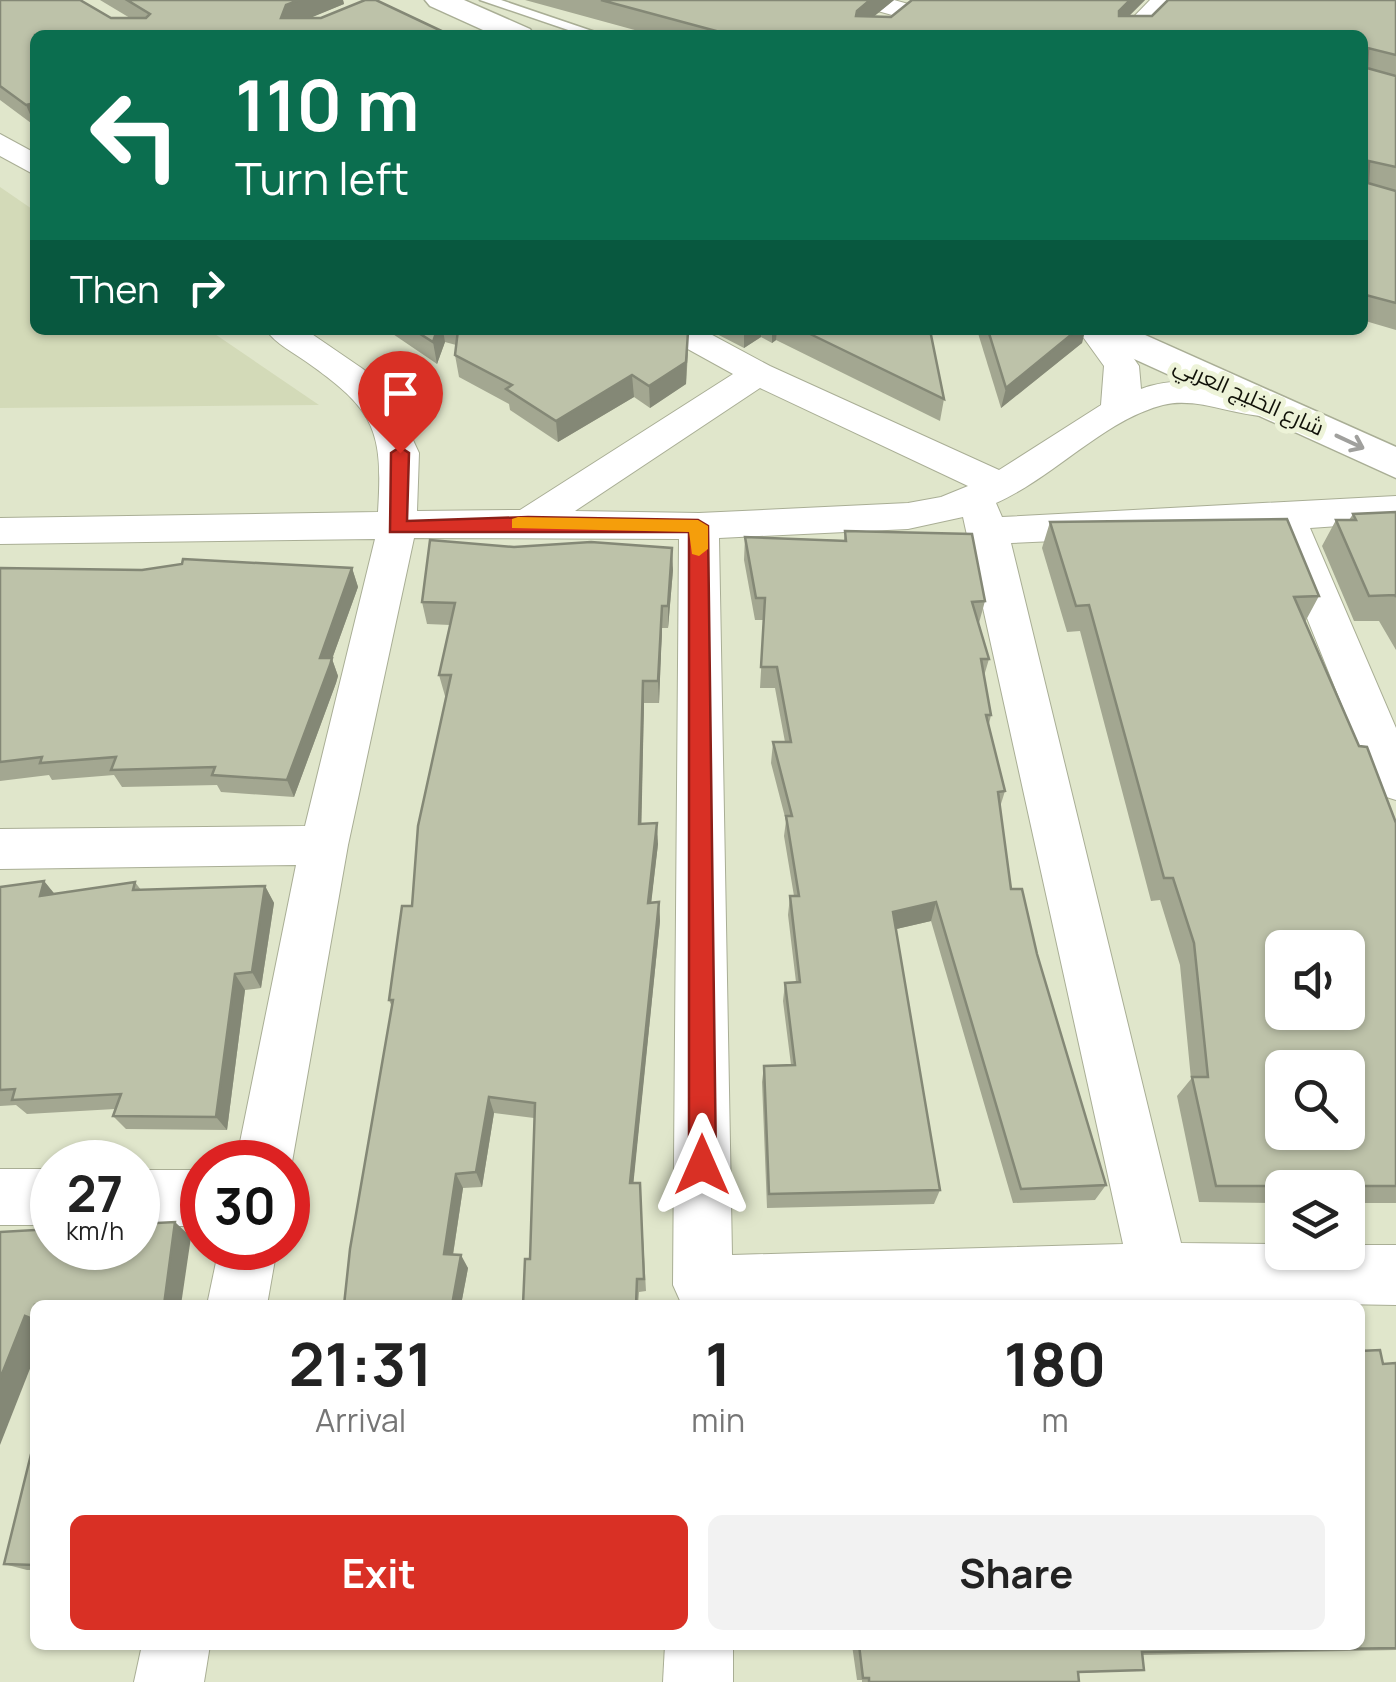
<!DOCTYPE html>
<meta charset="utf-8">
<style>
:root{--surface:#fff;--page:#f2f2f2;--text:#222;--muted:#767676;--accent:#d93025}
body{margin:0;font-family:Manrope,Cairo,sans-serif;background:var(--page);color:var(--text);height:100vh;display:flex;flex-direction:column;font-size:38px;white-space:nowrap}
*{box-sizing:border-box;margin:0}
p{font-size:32px;color:var(--muted)}
.icon{flex:none;width:55px;height:55px;fill:none;stroke:currentColor;stroke-width:2;stroke-linecap:round;stroke-linejoin:round}
.map{position:relative;flex:1;overflow:hidden}
.side{position:absolute;left:30px;top:1300px;width:1335px;height:350px;display:flex;flex-direction:column;background:var(--surface);border-radius:15px;box-shadow:0 2px 8px #0004}
.side>*{flex:none}
.top-card{position:absolute;left:30px;top:30px;width:1338px;height:305px;border-radius:15px;box-shadow:0 2px 8px #0004;background:#0b6e4f;color:#fff;overflow:hidden}
.tools{position:absolute;left:1265px;top:930px;display:grid;gap:20px}
.tools a{display:grid;place-items:center;width:100px;height:100px;border-radius:15px;background:var(--surface);box-shadow:0 2px 8px #0004;font-size:50px}
.speed{position:absolute;left:30px;top:1140px;display:flex;gap:20px;font-size:50px;font-weight:700;text-align:center}
.speed>*{display:grid;place-content:center;width:130px;height:130px;border-radius:50%;background:var(--surface);box-shadow:0 2px 8px #0004;line-height:1}
.speed small{font-size:25px;font-weight:400}
.speed .limit{border:15px solid #d22;background:#fff;color:#111}
.pin{position:absolute;display:grid;place-items:center;width:85px;height:85px;color:#fff;margin:-102px -42px;border-radius:50% 50% 50% 0;rotate:-45deg;box-shadow:0 0 10px #0007}
.pin .icon{rotate:45deg}
.me{position:absolute;width:110px;margin:-55px;rotate:0deg;stroke-linejoin:round;filter:drop-shadow(0 0 8px #0008)}
.turn{display:flex;align-items:center;gap:35px;height:210px;padding:0 40px;font-size:45px}
.turn .icon{width:130px;height:130px;stroke-width:2.5}
.turn b{display:block;font-size:70px;line-height:85px}
.then{display:flex;align-items:center;height:95px;padding:0 40px;background:#0003;gap:20px;font-size:38px}
.eta{display:flex;justify-content:space-evenly;align-items:center;height:170px;text-align:center}
.eta b{font-size:60px;font-weight:700;line-height:70px}
.primary-button{display:flex;gap:20px;margin-top:auto;padding:20px 40px}
.primary-button a{flex:1;height:115px;border-radius:15px;background:var(--accent);color:#fff;font-size:40px;font-weight:700;line-height:115px;text-align:center}
.primary-button a+a{background:var(--page);color:var(--text)}
.map>svg:first-child{display:block}
</style>
<div class="map">
<svg width="1396" height="1682" viewBox="0 0 1396 1682">
<rect width="100%" height="100%" fill="#e0e6cb"/>
<!-- built -->
<path fill="#d3dab8" d="M0,187L35,211V330H209L319,405L0,408Z"/>
<g fill="none" stroke-linecap="round" stroke-linejoin="round">
<!-- service casing -->
<g stroke="#a9ae95" stroke-width="3">
<path id="service" d="M480,0H501L604,35H583Z"/>
</g>
<!-- minor casing -->
<g stroke="#a9ae95" stroke-width="2">
<g id="minor">
<path d="M852,0H894L912,5L916,10L903,18L856,5Z"/>
<path d="M1150,0H1177L1144,35H1116Z"/>
<path d="M0,134L35,153V175L0,156Z"/>
<path d="M266,330H306L363,369L393,397L419,453L417,511L520,510L733,374L666,337L661,330H703L770,366L999,470L1101,405L1104,366L1078,330H1114L1139,366L1141,389C1186,372 1240,387 1285,398L1290,406L1285,414C1246,424 1204,395 1163,405C1104,420 1053,478 996,503L1002,517L1396,496V522L1310,528L1396,728V800L1380,795L1373,782L1272,531L1011,543L1181,1243L1282,1244V1252H1348V1245H1396V1305L1159,1301L682,1305L673,1285L679,539L414,538L348,845L292,1162L288,1173V1162H236L296,865L0,869V829L305,826L375,539L0,544V518L378,512C383,431 376,411 308,363C294,353 276,344 266,330ZM760,388L968,486L941,497L908,503L699,513L575,511ZM963,517L1123,1244L732,1255L719,538L908,529Z"/>
<rect x="0" y="1169" width="52" height="56"/>
<rect x="138" y="1170" width="64" height="56"/>
<path d="M219,1248H277L267,1305H207Z"/>
<path d="M142,1645H210L204,1682H134Z"/>
<path d="M665,1645H733V1682H663Z"/>
</g>
</g>
<!-- primary casing -->
<g stroke="#a9ae95" stroke-width="3">
<g id="primary">
<path d="M425,0H464L530,29L534,35H494L430,6Z"/>
<path d="M1082,330H1134L1396,447V478L1088,338Z"/>
</g>
</g>
<!-- service -->
<use href="#service" fill="#fff" fill-rule="evenodd"/>
<!-- minor -->
<use href="#minor" fill="#fff" fill-rule="evenodd"/>
<!-- primary -->
<use href="#primary" fill="#fff" fill-rule="evenodd"/>
</g>
<!-- wall -->
<g fill="#a3a791">
<path d="M0,0L111,18H130L100,0H343L344,4L309,18L35,35V126L0,100Z"/>
<path d="M525,0H894L874,16L891,17L1145,0L1129,16H1152L1396,0V330L1362,320V35H653Z"/>
<path d="M387,330H685L688,354L686,384L650,408L634,397L558,442L510,410L509,404L459,377L455,355L456,345L445,342L437,364Z"/>
<path d="M709,330H930L944,399L940,421L776,340L772,343L761,337L744,348Z"/>
<path d="M977,330H1085L1082,343L1001,408Z"/>
<path d="M1396,512V650L1379,621H1354L1322,546L1336,520H1349L1353,514Z"/>
<path d="M1050,522L1319,596L1305,622L1359,746L1396,823V1203H1348V1188H1282V1203L1199,1202L1177,1096L1191,1079L1180,965L1160,900L1151,901L1080,631L1067,632L1042,548Z"/>
<path d="M845,531L985,601L979,623L989,659L984,676L991,715L989,724L1005,791L1000,807L1011,889L1037,954L1106,1185L1095,1200L1013,1203L931,921L896,929L940,1190L934,1204L767,1208L762,1082L764,1066L791,1065L783,1001L785,983L796,982L788,915L790,896H794L784,836L786,821L771,763L773,742H785L775,688H760L764,620H755L744,560L745,537L844,540Z"/>
<path d="M0,568L142,570L352,568L358,587L332,659L338,676L336,683L294,797L221,792L217,785L122,787L114,775L52,780L49,775L0,781Z"/>
<path d="M673,570L668,628H662L659,703H644L641,824L658,844L651,902H659L660,921L633,1183H640L646,1291L639,1292L638,1305H523L530,1259L534,1118L494,1113L482,1187L463,1188L453,1255L468,1268L461,1305H344L392,1007L389,1000L412,906L446,696H445L439,675L450,625L427,624L422,602Z"/>
<path d="M44,881L54,894L135,882L141,890L265,886L274,903L261,988L245,990L227,1130L126,1129L113,1116L115,1109L27,1114L16,1105L0,1106V887Z"/>
<path d="M1396,1363V1650L1142,1655L1144,1670L1078,1673L1079,1682H862V1680H857L852,1645H1360L1383,1364Z"/>
<path d="M35,1438V1570H27L4,1564Z"/>
</g>
<!-- shaded-wall -->
<g fill="#848876">
<path d="M299,0H343L344,4L291,26L281,18L286,5Z"/>
<path d="M870,0H894L855,32L857,11Z"/>
<path d="M1130,0H1145L1113,32L1119,11Z"/>
<path d="M30,104L35,116V126L26,105Z"/>
<path d="M437,330H443L445,342L437,364L433,342Z"/>
<path d="M744,330H761V337L744,348Z"/>
<path d="M772,330H777L776,340L772,343Z"/>
<path d="M1077,330H1085L1082,343L1001,408L1006,388Z"/>
<path d="M688,332L686,384L650,408L649,386Z"/>
<path d="M632,375L634,397L558,442L556,421Z"/>
<path d="M672,548L673,570L668,628V606Z"/>
<path d="M352,568L358,587L332,659L338,676L336,683L294,797L287,780L320,658Z"/>
<path d="M662,606V628L659,703L658,681Z"/>
<path d="M643,681L644,703L641,844L639,824Z"/>
<path d="M657,823L658,844L649,922L648,903Z"/>
<path d="M44,881L58,898L40,896Z"/>
<path d="M265,886L274,903L261,988L252,972Z"/>
<path d="M659,902L660,921L632,1197L630,1183Z"/>
<path d="M936,902L931,921L888,931L893,912Z"/>
<path d="M235,974L245,990L227,1130L216,1117Z"/>
<path d="M489,1097L494,1113L482,1187L476,1172Z"/>
<path d="M456,1174L463,1188L451,1267L444,1254Z"/>
<path d="M175,1222L191,1237L181,1305H164Z"/>
<path d="M461,1255L468,1268L461,1305H452Z"/>
<path d="M25,1316L35,1322V1356L0,1445V1379Z"/>
</g>
<!-- building -->
<g fill="#bdc2a9" stroke="#848876" stroke-width="2.5" fill-rule="evenodd">
<path d="M0,0H80L111,18H146L150,14L127,0H299L286,5L281,18H321L365,0H376L450,35H35V107L30,104L26,105L0,86Z"/>
<path d="M601,0H870L857,11L856,16L891,17L912,0H1130L1119,11V16H1152L1168,0H1396V55L1368,48L1367,68L1396,76V167L1369,161L1368,183L1396,191V303L1362,294V35H731Z"/>
<path d="M414,330H437L433,342Z"/>
<path d="M458,330H685L688,332L686,362L649,386L632,375L556,421L506,389L512,385L455,355Z"/>
<path d="M802,330H930L944,399Z"/>
<path d="M988,330H1077L1006,388Z"/>
<path d="M1396,512V597L1395,595L1369,596L1336,520H1356L1353,514Z"/>
<path d="M1287,519L1319,596L1294,597L1359,746L1367,747L1396,823V1186H1216L1192,1077H1208L1194,943L1173,878H1164L1089,605L1076,606L1050,522ZM1282,948H1348V1012H1282ZM1282,1068H1348V1132H1282Z"/>
<path d="M845,531L972,534L985,601L972,602L989,659H981L991,715H986L1005,791L998,792L1011,889H1022L1037,954L1106,1185L1021,1189L936,902L893,912L940,1190L769,1194L764,1066L795,1065L785,983L800,982L790,896H799L786,816H792L773,742H791L777,667H761L765,598H756L745,537L846,541Z"/>
<path d="M430,540L514,547L591,542L672,548L668,606H662L658,681H643L639,824L657,823L648,903L659,902L630,1183H640L644,1279H637L636,1305H523L525,1259H530L535,1103L489,1097L476,1172L456,1174L444,1254L461,1255L452,1305H344L350,1249L393,1000H389L402,906H412L418,826L451,675H439L455,603L422,602Z"/>
<path d="M183,559L352,568L320,658H332L330,665L287,780L212,775L215,767L111,770L116,757L40,763L42,757L0,762V568L142,570L182,564Z"/>
<path d="M44,881L40,896L135,882L133,890L265,886L252,972L235,974L216,1117L113,1116L121,1094L12,1100L15,1089L0,1090V887Z"/>
<path d="M175,1222L164,1305H35V1320L25,1316L0,1379V1232L52,1229V1248H138V1224Z"/>
<path d="M1380,1350L1383,1364L1396,1363V1648L1142,1652L1144,1670L1078,1672L1079,1682H869V1678H863L859,1645H1360V1351Z"/>
<path d="M35,1438V1565L4,1564Z"/>
</g>
<!-- one-way arrows -->
<defs><path id="oneway-shaft" d="M-6 0H5M1.5-3L5.5 0L1.5 3" fill="none" stroke-width="1.6" stroke-linecap="round" stroke-linejoin="round" transform="scale(2.5)"/></defs>
<use stroke="#a0a09d" href="#oneway-shaft" transform="translate(1350 442) rotate(25)"/>
<!-- route -->
<path fill="#d93025" stroke="#8d1f18" stroke-width="2.5" d="M400,447L409,453L407,521L528,517L698,520L708,526L716,1165L712,1174L702,1178L693,1174L689,1165V532H390L391,453Z"/>
<!-- slow -->
<path fill="#f59e0b" d="M518,517L698,520L708,526V549L699,556L692,554L689,532L512,528V519Z"/>
<g text-anchor="middle" stroke-width="10" stroke-linejoin="round" paint-order="stroke">
<!-- far-street labels -->
<g font-size="22" fill="#111209" stroke="#edf3d8">
<text transform="translate(1249 396) rotate(24)" y="8">شارع الخليج العربي</text>
</g>
</g>
</svg>
<div class="tools">
<a><svg class="icon" aria-label="sound" viewBox="0 0 24 24"><path d="M4 9h4l5-4v14l-5-4H4zM17 9q2 3 0 6"/></svg></a>
<a><svg class="icon" aria-label="search" viewBox="0 0 24 24"><circle cx="10" cy="10" r="6"/><path d="M15 15l6 6"/></svg></a>
<a><svg class="icon" aria-label="layers" viewBox="0 0 24 24"><path d="M12 4l9 5-9 5-9-5zM3 14l9 5 9-5"/></svg></a>
</div>
<div class="speed"><div>27<small>km/h</small></div><div class="limit">30</div></div>
<div class="pin" style="left:400px;top:453px;background:#d93025"><svg class="icon" aria-label="arrive" viewBox="0 0 24 24"><path d="M6 21V4h12l-3 4 3 4H6"/></svg></div>
<svg class="me" style="left:702px;top:1165px" viewBox="-20 -20 40 40"><path d="M0-17L14 15 0 8-14 15z" fill="#d93025" stroke="#fff" stroke-width="4"/></svg>
<div class="top-card">
<div class="turn"><svg class="icon" aria-label="left" viewBox="0 0 24 24"><path d="M17 20v-9H6M10 6l-5 5 5 5"/></svg><div><b>110 m</b>Turn left</div></div>
<div class="then">Then<svg class="icon" aria-label="right" viewBox="0 0 24 24"><path d="M7 20v-9h11M14 6l5 5-5 5"/></svg></div>
</div>
<section class="side">
<div class="eta">
<div><b>21:31</b><p>Arrival</p></div>
<div><b>1</b><p>min</p></div>
<div><b>180</b><p>m</p></div>
</div>
<div class="primary-button"><a>Exit</a><a>Share</a></div>
</section>
</div>
